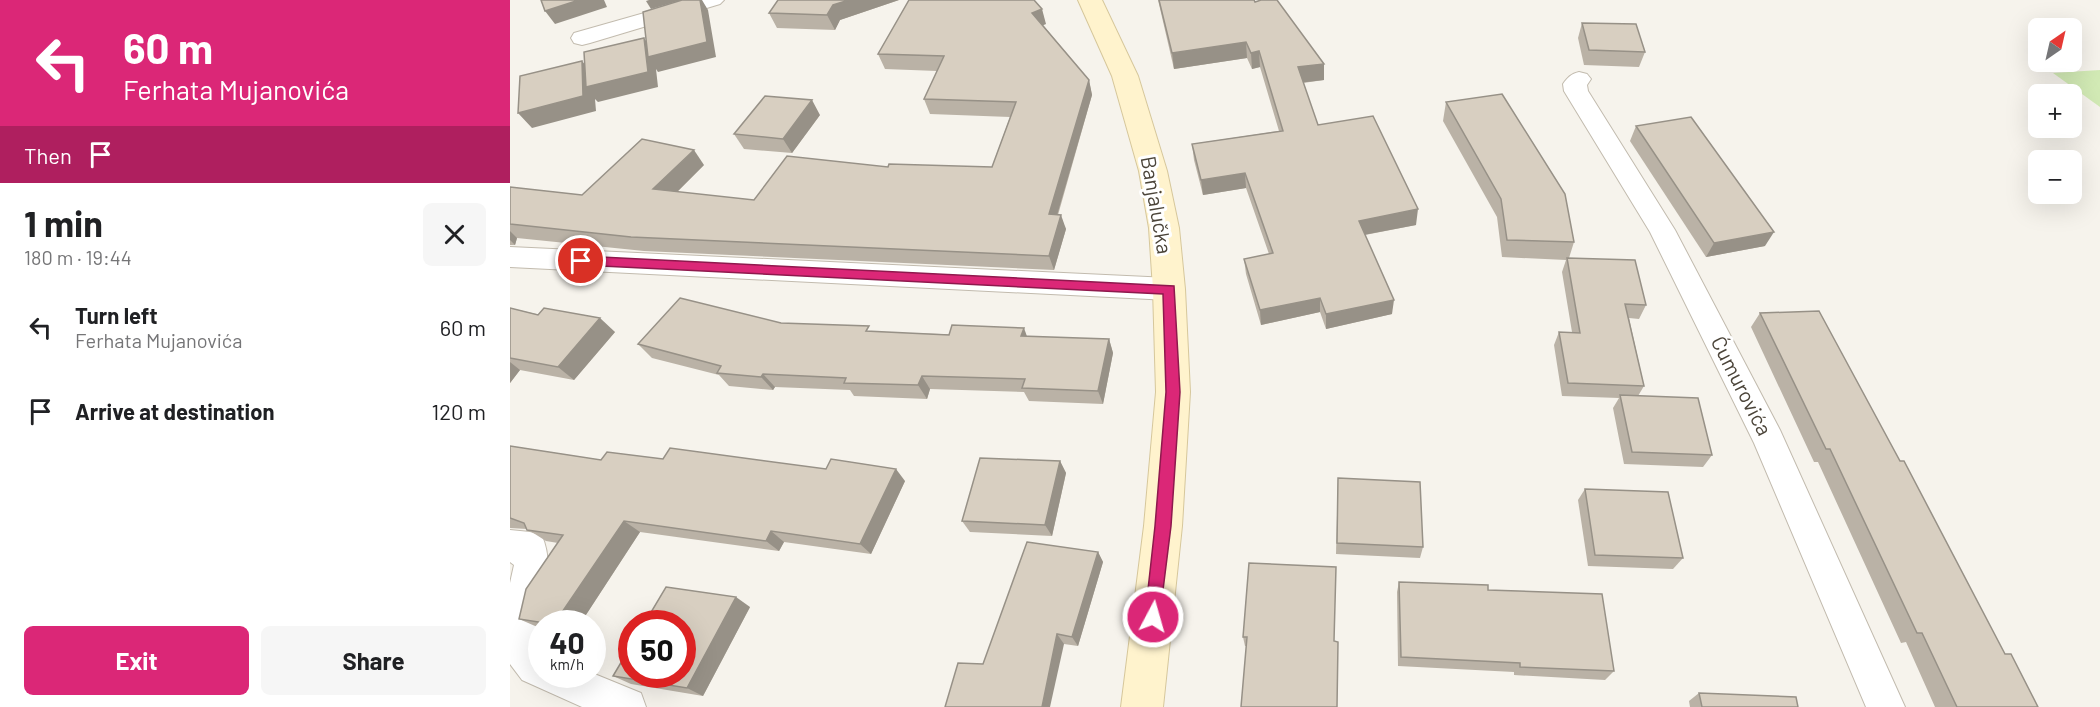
<!DOCTYPE html>
<meta charset="utf-8">
<style>
:root{--surface:#fff;--page:#f6f6f6;--text:#202124;--muted:#757577;--accent:#db2777}
body{margin:0;font-family:Barlow,sans-serif;background:var(--page);color:var(--text);height:100vh;display:flex;flex-direction:column;font-size:22px;white-space:nowrap}
*{box-sizing:border-box;margin:0}
p{font-size:20px;color:var(--muted)}
.icon{flex:none;width:33px;height:33px;fill:none;stroke:currentColor;stroke-width:2;stroke-linecap:round;stroke-linejoin:round}
.map{position:relative;flex:1;overflow:hidden}
.side{display:flex;flex-direction:column;background:var(--surface);width:510px}
.side>*{flex:none}
.guide{background:#db2777;color:#fff;overflow:hidden}
.needle{width:39px;rotate:34deg}
.fabs{position:absolute;left:1518px;top:18px;display:grid;gap:12px}
.fabs a{display:grid;place-items:center;width:54px;height:54px;border-radius:9px;background:var(--surface);box-shadow:0 6px 24px #0002;font-size:30px}
.speed{position:absolute;left:18px;top:610px;display:flex;gap:12px;font-size:30px;font-weight:700;text-align:center}
.speed>*{display:grid;place-content:center;width:78px;height:78px;border-radius:50%;background:var(--surface);box-shadow:0 6px 24px #0002;line-height:1}
.speed small{font-size:15px;font-weight:400}
.speed .limit{border:9px solid #d22;background:#fff;color:#111}
.pin{position:absolute;display:grid;place-items:center;width:51px;height:51px;color:#fff;margin:-26px;border:3px solid #fff;border-radius:50%;box-shadow:0 2px 6px #0007}
.me{position:absolute;width:66px;margin:-33px;rotate:6deg;stroke-linejoin:round;filter:drop-shadow(0 0 4px #0008)}
.turn{display:flex;align-items:center;gap:21px;height:126px;padding:0 24px;font-size:27px}
.turn .icon{width:78px;height:78px;stroke-width:2.5}
.turn b{display:block;font-size:42px;line-height:51px}
.then{display:flex;align-items:center;height:57px;padding:0 24px;background:#0003;gap:12px;font-size:22px}
.round{display:grid;place-items:center;flex:none;width:63px;height:63px;border-radius:9px;background:var(--page)}
.headline{display:flex;align-items:center;justify-content:space-between;height:102px;padding:0 24px}
h1{font-size:36px;font-weight:700;line-height:45px}
.primary-button{display:flex;gap:12px;margin-top:auto;padding:12px 24px}
.primary-button a{flex:1;height:69px;border-radius:9px;background:var(--accent);color:#fff;font-size:24px;font-weight:700;line-height:69px;text-align:center}
.primary-button a+a{background:var(--page);color:var(--text)}
ul{padding:0;list-style:none}
li{display:flex;align-items:center;gap:18px;height:84px;padding:0 24px}
li div{flex:1}
li b{display:block;font-size:22px}
li em{font-style:normal}
main{display:flex;flex:1;min-height:0}
.map>svg:first-child{display:block}
</style>
<main>
<section class="side">
<div class="guide">
<div class="turn"><svg class="icon" aria-label="left" viewBox="0 0 24 24"><path d="M17 20v-9H6M10 6l-5 5 5 5"/></svg><div><b>60 m</b>Ferhata Mujanovića</div></div>
<div class="then">Then<svg class="icon" aria-label="arrive" viewBox="0 0 24 24"><path d="M6 21V4h12l-3 4 3 4H6"/></svg></div>
</div>
<div class="headline"><div><h1>1 min</h1><p>180 m · 19:44</p></div><a class="round"><svg class="icon" aria-label="close" viewBox="0 0 24 24"><path d="M6 6l12 12M18 6L6 18"/></svg></a></div>
<ul>
<li><svg class="icon" aria-label="left" viewBox="0 0 24 24"><path d="M17 20v-9H6M10 6l-5 5 5 5"/></svg><div><b>Turn left</b><p>Ferhata Mujanovića</p></div><em>60 m</em></li>
<li><svg class="icon" aria-label="arrive" viewBox="0 0 24 24"><path d="M6 21V4h12l-3 4 3 4H6"/></svg><div><b>Arrive at destination</b></div><em>120 m</em></li>
</ul>
<div class="primary-button"><a>Exit</a><a>Share</a></div>
</section>
<div class="map">
<svg width="1590" height="707" viewBox="0 0 1590 707">
<rect width="100%" height="100%" fill="#f6f3ec"/>
<!-- green -->
<path fill="#d2eab5" d="M1590,70V107L1543,73Z"/>
<g fill="none" stroke-linecap="round" stroke-linejoin="round">
<!-- street casing -->
<g stroke="#c2bbae" stroke-width="2">
<g id="street">
<path d="M180,0H214L210,4L80,43L72,45L64,43L61,38L64,33Z"/>
<path d="M1069,72L1077,74L1081,79L1077,85L1078,91L1165,230L1270,430L1395,707H1356L1244,443L1140,232L1054,91L1053,84C1058,77 1061,74 1069,72Z"/>
<path d="M0,247L659,278L669,281L673,289L669,297L659,300L0,267Z"/>
<path d="M0,530L20,532L32,536C46,568 31,603 25,635L32,645V675H82V673L131,693L136,707H72L12,680L0,664V583L4,565L0,562Z"/>
</g>
</g>
<!-- secondary casing -->
<g stroke="#d6c79b" stroke-width="2">
<path id="secondary" d="M568,0H592L628,76L657,171L669,228L675,289L680,392L672,526L653,707H611L634,526L646,392L643,289L639,228L629,171L602,76Z"/>
</g>
<!-- street -->
<use href="#street" fill="#fff" fill-rule="evenodd"/>
<!-- secondary -->
<use href="#secondary" fill="#fff3cd" fill-rule="evenodd"/>
</g>
<!-- wall -->
<g fill="#bab2a6">
<path d="M268,0H389L330,20L325,30L267,28L259,13Z"/>
<path d="M648,0H744L814,64V80L793,83L808,125L906,225L855,235L882,314L816,329L810,312L751,325L736,274L734,259L759,254L736,188L693,195L684,160L682,144L769,131L750,67L742,69L737,58L664,69Z"/>
<path d="M1072,23L1135,52L1129,67L1074,65L1068,38Z"/>
<path d="M536,24L533,25L579,80L582,95L548,215L556,229L544,270L134,251L7,238L5,245H0V187L72,195L194,165L167,192L244,200L378,167H482L500,117L420,114L414,99L427,71L375,69L368,54Z"/>
<path d="M936,102L1064,242L1059,258L1136,305L1129,319L1119,318L1134,386L1128,396L1202,455L1193,467L1114,464L1103,408L1109,398L1052,396L1044,345L1049,332H1062L1052,272L1056,260L992,257L987,217L933,121Z"/>
<path d="M310,115L282,153L234,149L224,134Z"/>
<path d="M1126,126L1255,246L1196,257L1120,141Z"/>
<path d="M0,308L105,332L64,380L10,370L0,383Z"/>
<path d="M1250,313L1390,461L1495,654L1528,707H1425L1396,642L1391,643L1308,462H1304L1241,327Z"/>
<path d="M271,323L362,332L599,339L603,353L593,404L519,401L514,392L420,389L417,399L344,396L340,390L265,387L263,390L219,386L209,375L142,358L128,344Z"/>
<path d="M0,446L91,460L153,459L395,481L361,554L274,542L269,551L130,532L70,624H32V629L9,619L48,543L36,541L17,529L0,528Z"/>
<path d="M550,461L556,473L542,536L460,532L452,521Z"/>
<path d="M828,478L913,547L910,558L826,554Z"/>
<path d="M1075,489L1173,558L1163,569L1078,566L1068,500Z"/>
<path d="M588,552L593,562L568,646L554,644L473,664Z"/>
<path d="M739,563L736,646H735L733,637Z"/>
<path d="M889,582L978,590L1104,671L1095,680L1004,675V672L888,666L887,592Z"/>
<path d="M240,607L193,696L121,684L103,676Z"/>
<path d="M1189,693L1288,707H1180L1179,701Z"/>
</g>
<!-- shaded-wall -->
<g fill="#979187">
<path d="M69,0H94L97,7L45,24L35,11Z"/>
<path d="M139,0H172L141,9L136,1Z"/>
<path d="M190,0H192L198,10L206,57L148,72L146,69L148,87L88,102L85,99L86,111L22,128L8,113L72,61L84,75L134,38L144,52Z"/>
<path d="M339,0H389L330,20L325,30L317,15L323,5Z"/>
<path d="M532,9L536,24L526,28L522,13Z"/>
<path d="M736,42L737,58L664,69L662,53Z"/>
<path d="M749,51L750,67L742,69L741,53Z"/>
<path d="M814,64V80L788,83V67Z"/>
<path d="M579,80L582,95L543,229L539,214Z"/>
<path d="M302,100L310,115L282,153L273,139Z"/>
<path d="M184,150L194,165L155,204L143,189Z"/>
<path d="M735,173L736,188L693,195L691,180Z"/>
<path d="M908,209L906,225L848,236L849,221Z"/>
<path d="M551,215L556,229L544,270L539,256Z"/>
<path d="M0,231L7,238L5,245L0,240Z"/>
<path d="M1264,232L1255,246L1196,257L1204,243Z"/>
<path d="M810,298V312L751,325L750,310Z"/>
<path d="M884,300L882,314L816,329V314Z"/>
<path d="M90,318L105,332L64,380L48,367Z"/>
<path d="M514,328L519,342L511,336Z"/>
<path d="M599,339L603,353L593,404L588,391Z"/>
<path d="M0,362L10,370L0,383Z"/>
<path d="M253,374L265,387L263,390L251,377Z"/>
<path d="M412,376L420,389L417,399L408,385Z"/>
<path d="M550,461L556,473L542,536L535,525Z"/>
<path d="M386,469L395,481L361,554L350,544Z"/>
<path d="M114,521L130,532L70,624H44Z"/>
<path d="M261,531L274,542L269,551L256,541Z"/>
<path d="M588,552L593,562L568,646L562,637Z"/>
<path d="M226,597L240,607L193,696L177,688Z"/>
<path d="M547,634L554,644L540,707H532Z"/>
</g>
<!-- building -->
<g fill="#d8cfc1" stroke="#979187" stroke-width="1.5">
<path d="M31,0H69L35,11Z"/>
<path d="M172,0H190L197,42L138,57L133,12Z"/>
<path d="M268,0H339L323,5L317,15L259,13Z"/>
<path d="M399,0H524L532,9L522,13L579,80L539,214L551,215L539,256L121,237L0,224V187L72,195L132,139L184,150L143,189L244,200L277,156L378,167L379,164L482,167L506,102L414,99L434,56L368,54Z"/>
<path d="M649,0H744L745,2L751,0H767L814,64L788,67L808,125L863,116L908,209L849,221L884,300L816,314L810,298L750,310L734,259L763,253L735,173L691,180L682,144L773,131L749,51L741,53L736,42L662,53Z"/>
<path d="M1072,23L1126,24L1135,52L1079,50Z"/>
<path d="M134,38L138,72L76,87L74,52Z"/>
<path d="M72,61L73,96L8,113L10,76Z"/>
<path d="M992,94L1055,194L1064,242L997,240L991,199L936,102Z"/>
<path d="M255,96L302,100L273,139L224,134Z"/>
<path d="M1181,117L1264,232L1204,243L1126,126Z"/>
<path d="M1057,258L1125,260L1136,305L1115,304L1134,386L1058,383L1049,332L1070,333Z"/>
<path d="M170,298L271,323L359,326L356,331L439,335L442,325L514,328L511,336L599,339L588,391L512,388L515,379L412,376L408,385L334,383L336,378L253,374L251,377L207,373L211,366L128,344Z"/>
<path d="M0,308L28,315L34,308L90,318L48,367L0,358Z"/>
<path d="M1309,311L1390,461H1394L1495,654H1501L1528,707H1447L1412,633H1407L1320,449H1316L1250,313Z"/>
<path d="M1110,395L1188,398L1202,455L1122,452Z"/>
<path d="M0,446L91,460L97,452L153,459L160,448L316,469L321,459L386,469L350,544L261,531L256,541L114,521L44,624H41L9,619L16,589L53,535L17,530L14,523L0,518Z"/>
<path d="M470,458L550,461L535,525L452,521Z"/>
<path d="M828,478L910,482L913,547L827,543Z"/>
<path d="M1075,489L1158,492L1173,558L1085,555Z"/>
<path d="M517,542L588,552L562,637L547,634L532,707H435L448,663L473,664Z"/>
<path d="M739,563L826,567L824,641L828,642L827,707H731L737,637H733Z"/>
<path d="M889,582L978,585V590L1092,594L1104,671L1010,667V663L891,657Z"/>
<path d="M156,587L226,597L177,688L103,676L122,644V675H172V624H134Z"/>
<path d="M1189,693L1286,697L1288,707H1192Z"/>
</g>
<!-- route -->
<path fill="#db2777" stroke="#8e194d" stroke-width="1.5" d="M71,256L664,286L670,392L661,526L649,622L643,625L637,622L635,617L645,526L656,392L653,294L71,265L64,261Z"/>
<g text-anchor="middle" stroke-width="6" stroke-linejoin="round" paint-order="stroke">
<!-- street labels -->
<g font-size="21" fill="#4b4439" stroke="#fff">
<text transform="translate(646 205) rotate(80)" y="7">Banjalučka</text>
<text transform="translate(1231 386) rotate(63)" y="7">Ćumurovića</text>
</g>
</g>
</svg>
<div class="fabs">
<a><svg class="needle" viewBox="-14 -14 28 28"><path d="M0-13l5 13h-10z" fill="#e53935"/><path d="M0 13l5-13h-10z" fill="#757577"/></svg></a>
<a>+</a>
<a>−</a>
</div>
<div class="speed"><div>40<small>km/h</small></div><div class="limit">50</div></div>
<div class="pin" style="left:71px;top:261px;background:#d93025"><svg class="icon" aria-label="arrive" viewBox="0 0 24 24"><path d="M6 21V4h12l-3 4 3 4H6"/></svg></div>
<svg class="me" style="left:643px;top:617px" viewBox="-20 -20 40 40"><circle r="17" fill="#db2777" stroke="#fff" stroke-width="3"/><path d="M0-11L8 9 0 5-8 9z" fill="#fff"/></svg>
</div>
</main>
